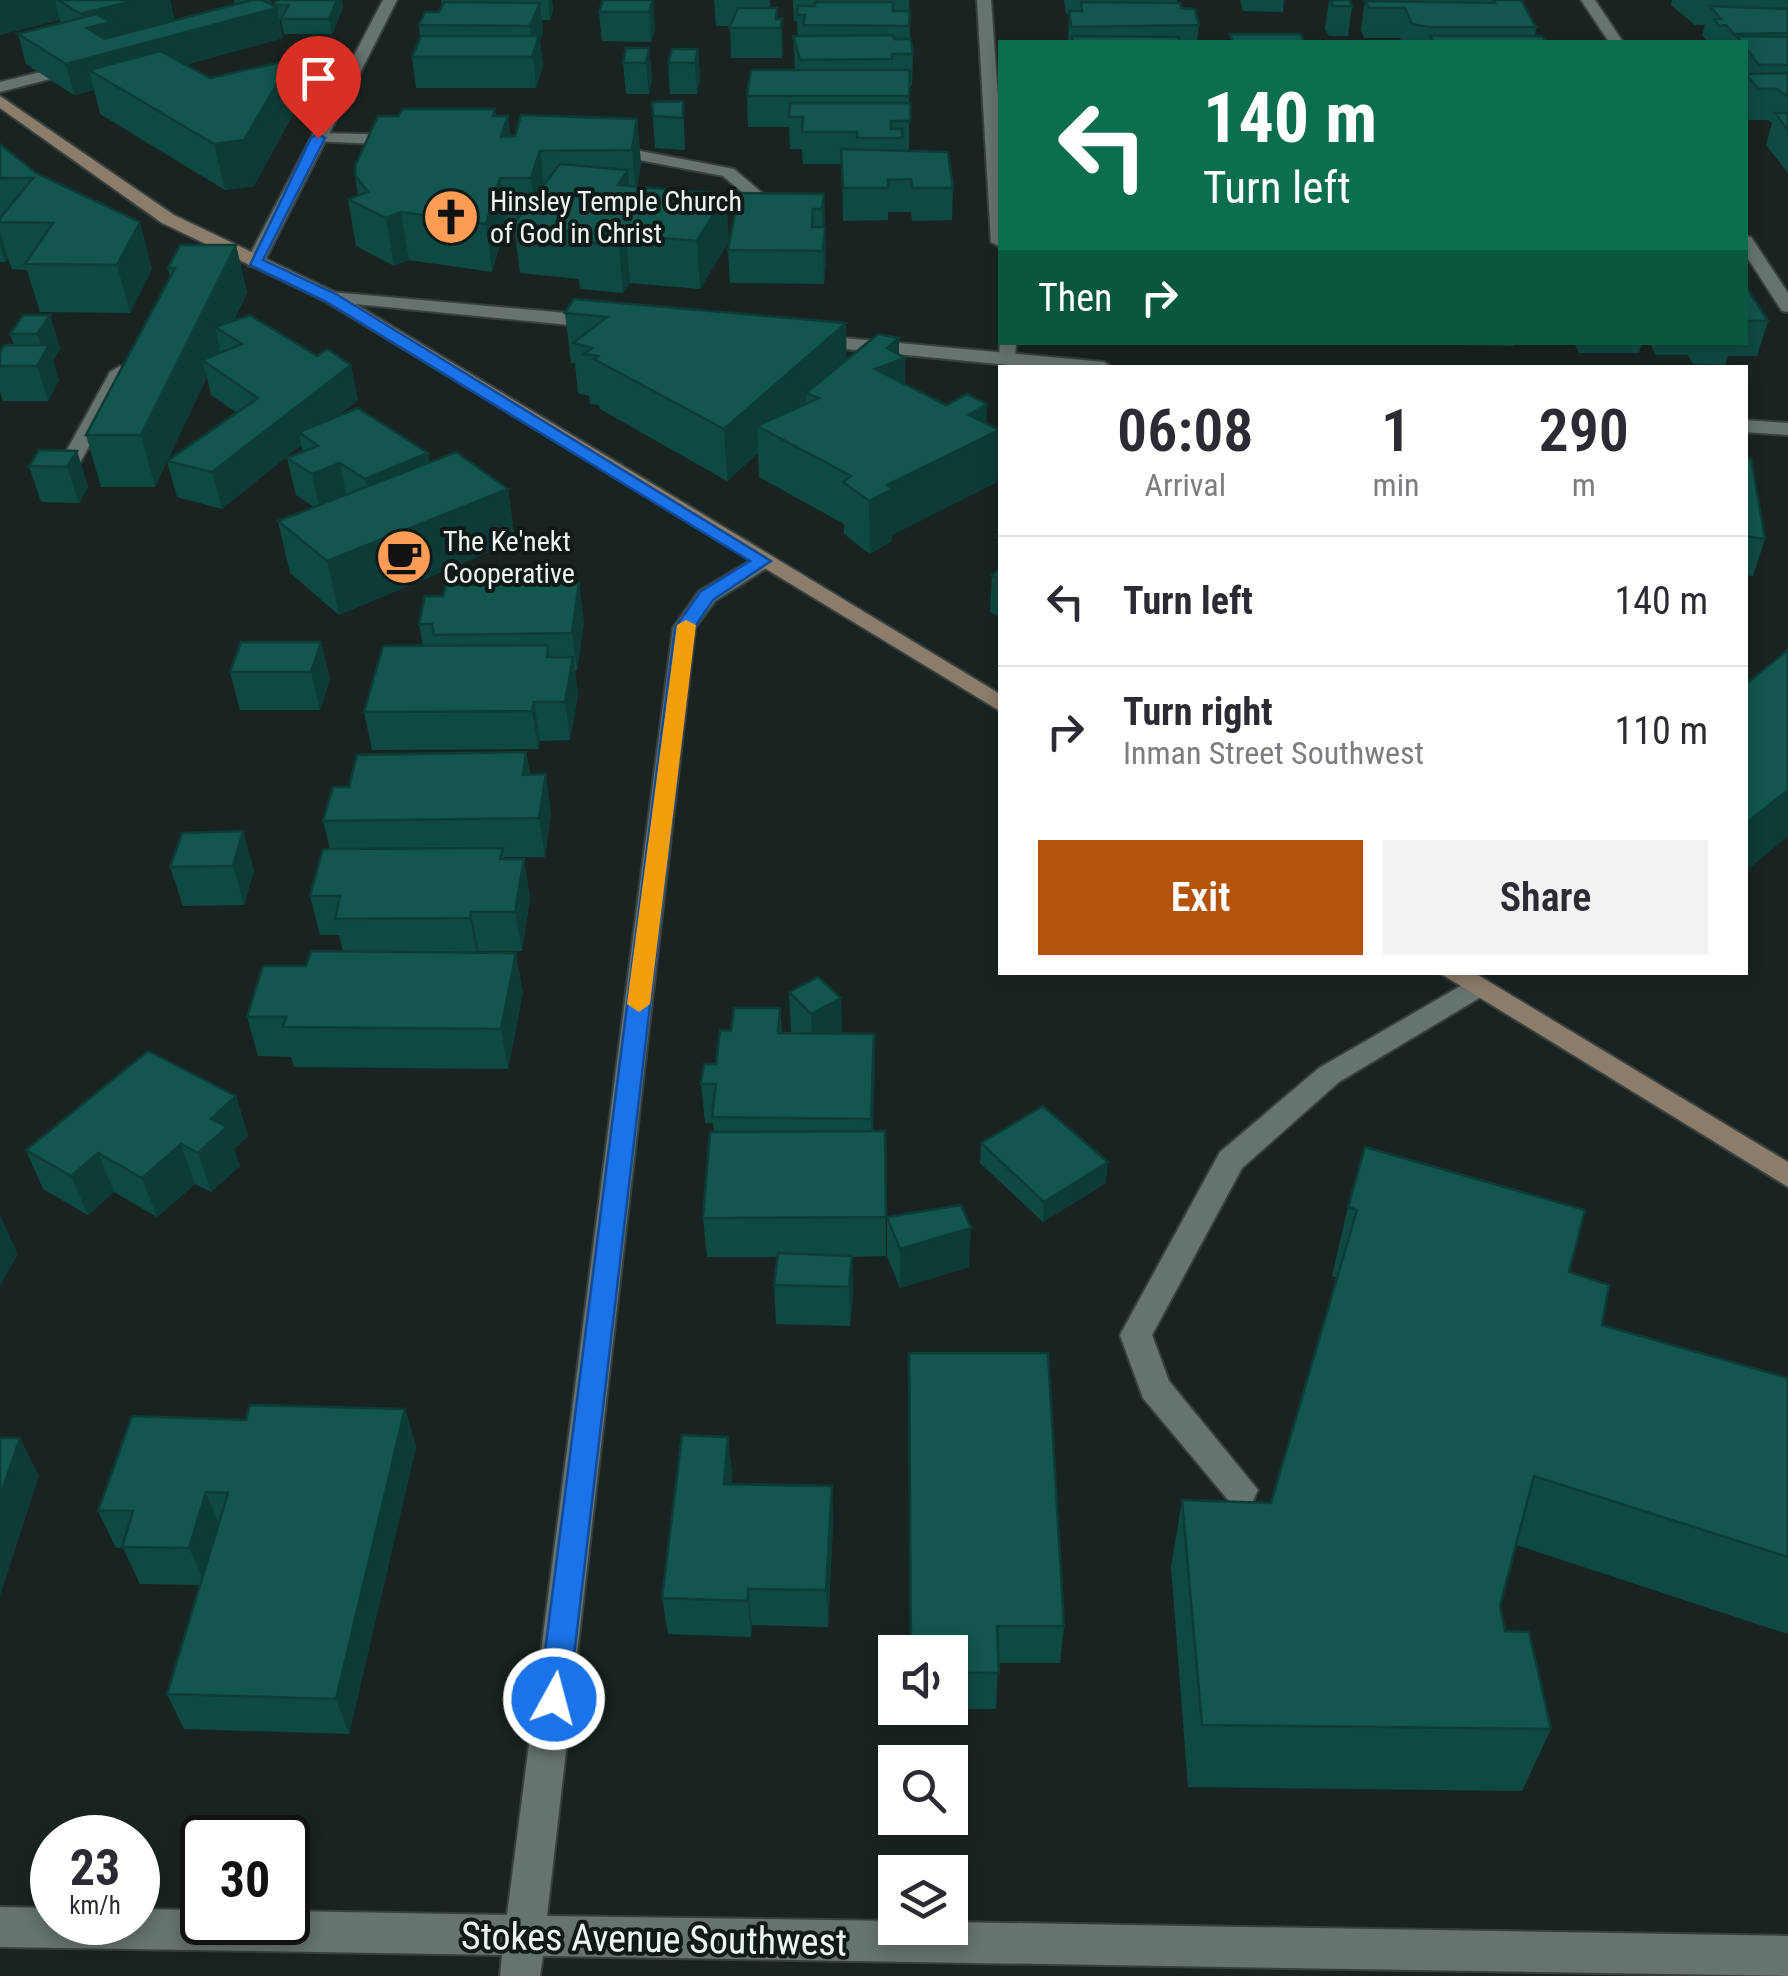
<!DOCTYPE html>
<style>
:root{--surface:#fff;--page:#f2f2f3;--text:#2b2b33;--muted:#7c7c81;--line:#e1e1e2;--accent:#b45309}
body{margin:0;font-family:"Roboto Condensed",sans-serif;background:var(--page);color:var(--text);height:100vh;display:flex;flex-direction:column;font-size:38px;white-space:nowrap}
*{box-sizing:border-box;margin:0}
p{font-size:32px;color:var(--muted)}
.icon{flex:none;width:55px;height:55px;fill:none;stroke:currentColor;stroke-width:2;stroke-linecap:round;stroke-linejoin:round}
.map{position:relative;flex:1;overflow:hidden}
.details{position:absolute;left:998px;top:365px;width:750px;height:610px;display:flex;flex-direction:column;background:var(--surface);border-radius:0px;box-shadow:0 5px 15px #0003}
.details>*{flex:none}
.top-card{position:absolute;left:998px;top:40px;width:750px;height:305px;border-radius:0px;box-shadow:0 5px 15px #0003;background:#0b6e4f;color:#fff;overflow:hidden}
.controls{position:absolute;left:878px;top:1635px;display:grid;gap:20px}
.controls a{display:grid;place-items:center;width:90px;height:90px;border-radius:0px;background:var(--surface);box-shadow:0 5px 15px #0003;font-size:50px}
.speed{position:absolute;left:30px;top:1815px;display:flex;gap:20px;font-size:50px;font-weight:700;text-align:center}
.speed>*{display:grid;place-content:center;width:130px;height:130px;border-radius:50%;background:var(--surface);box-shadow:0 5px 15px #0003;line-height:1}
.speed small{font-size:25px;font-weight:400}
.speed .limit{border:5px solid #111;border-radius:15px;background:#fff;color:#111}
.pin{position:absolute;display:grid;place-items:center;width:85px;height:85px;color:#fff;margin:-102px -42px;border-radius:50% 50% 50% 0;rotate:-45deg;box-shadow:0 0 10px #0007}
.pin .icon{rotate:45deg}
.me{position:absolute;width:110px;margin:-55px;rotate:7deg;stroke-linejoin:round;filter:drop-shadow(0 0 8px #0008)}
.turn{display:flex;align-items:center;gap:35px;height:210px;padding:0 40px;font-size:45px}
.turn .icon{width:130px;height:130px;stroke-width:2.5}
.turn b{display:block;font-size:70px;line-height:85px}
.then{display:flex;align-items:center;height:95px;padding:0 40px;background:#0003;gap:20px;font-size:38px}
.eta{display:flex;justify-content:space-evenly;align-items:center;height:170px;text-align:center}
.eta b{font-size:60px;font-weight:600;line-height:70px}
.button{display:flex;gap:20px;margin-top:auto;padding:20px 40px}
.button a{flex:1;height:115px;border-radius:0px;background:var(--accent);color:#fff;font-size:40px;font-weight:600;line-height:115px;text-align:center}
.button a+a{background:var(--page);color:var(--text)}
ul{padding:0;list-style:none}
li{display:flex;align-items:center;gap:30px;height:130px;padding:0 40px;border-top:2px solid var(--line)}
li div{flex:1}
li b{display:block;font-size:38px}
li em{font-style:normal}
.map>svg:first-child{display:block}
</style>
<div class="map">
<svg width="1788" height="1976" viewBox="0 0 1788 1976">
<rect width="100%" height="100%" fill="#192422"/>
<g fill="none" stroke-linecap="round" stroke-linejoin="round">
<!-- service casing -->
<g stroke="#37403e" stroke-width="4">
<g id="service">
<path d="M45,71L50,73V79L0,92V82Z"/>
<path d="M318,133L402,135L410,140L402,145L312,141V135Z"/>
<path d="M604,144L734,169L774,203L760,207L723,176L598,152L596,149Z"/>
<path d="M120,366L130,372L77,468L74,472H60L57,468L110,372Z"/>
<path d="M1476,977L1486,980L1490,987L1486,994L1339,1082L1242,1168L1152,1335L1169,1381L1258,1490L1253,1501L1241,1505L1229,1501L1143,1398L1120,1335L1220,1152L1319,1068Z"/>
</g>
</g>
<!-- minor casing -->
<g stroke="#37403e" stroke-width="4">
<g id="minor">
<path d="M383,0H397L264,262L249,266L246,262Z"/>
<path d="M977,0H991L1000,123V247L991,242Z"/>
<path d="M1581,0H1595L1623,42H1609Z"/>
<path d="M1745,236L1751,237L1788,293V312L1782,311L1745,254Z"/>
<path d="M1000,339V342H1016L1015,363L999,359Z"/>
<path d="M762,554L773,561L770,566L715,601L695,628L547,1916L895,1921V1928H950V1922L1788,1936V1976L543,1956L540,1976H500L502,1955L0,1947V1907L52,1908V1922H138V1909L202,1910V1922H288V1911L507,1915L673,628L699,591Z"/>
</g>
</g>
<!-- tertiary casing -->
<g stroke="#37403e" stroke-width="4">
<g id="tertiary">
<path d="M331,292L600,316L609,322L600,328L325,301V293Z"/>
<path d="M812,335L1104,362L1113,368H1037L805,345V337Z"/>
<path d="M1745,420L1788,423V435L1745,432Z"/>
</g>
</g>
<!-- secondary casing -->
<g stroke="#37403e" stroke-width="4">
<g id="secondary">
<path d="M0,96L174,215L337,293L1000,694V711L325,301L162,223L0,108Z"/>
<path d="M1438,972H1473L1788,1162V1187Z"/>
</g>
</g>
<!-- service -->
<use href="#service" fill="#667370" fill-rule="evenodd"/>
<!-- minor -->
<use href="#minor" fill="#667370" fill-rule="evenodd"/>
<!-- tertiary -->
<use href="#tertiary" fill="#667370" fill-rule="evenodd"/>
<!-- secondary -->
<use href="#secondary" fill="#8c7d6a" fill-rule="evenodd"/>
</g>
<!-- wall -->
<g fill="#0f4a42" fill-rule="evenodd">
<path d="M0,0H170L174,20L235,4L234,0H271L272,6L274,7L276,0H342L343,8L332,34H284L281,20H279L283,38L185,65L210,78L299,103L254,186L225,190L100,114L94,90L74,95L26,64L18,34L61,23L60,20Z"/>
<path d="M441,0H552L553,10L550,20H542L543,32L540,41L543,66L536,88H416L412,57L420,37L419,25L439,12L442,6Z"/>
<path d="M653,0L655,29L651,42L602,41L599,12Z"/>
<path d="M714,0H770V8H777V19H782V58H731L730,26H716Z"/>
<path d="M793,0H909L910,39L913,54L912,85H909V151L953,188L952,220L912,221L911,212H888V220L843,221L842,164H803L802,149H790L789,127H748L747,96L795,70L793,36H798L797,21H794Z"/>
<path d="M1064,0H1177V3L1181,8L1199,25L1197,42H1068L1069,14H1066Z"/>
<path d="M1240,0H1284L1283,12L1243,11Z"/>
<path d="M1329,0L1352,6L1348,36H1329L1325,29Z"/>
<path d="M1381,0H1521L1536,27L1535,36L1546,42H1402L1400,38H1364L1361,30L1365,1Z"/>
<path d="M1672,0H1788V173L1766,145L1772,123L1768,120H1749L1745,114V42H1708L1702,35L1705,25H1695L1671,5Z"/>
<path d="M649,48L652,78L649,94H626L623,63Z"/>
<path d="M698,49L700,79L697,94H670L668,63Z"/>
<path d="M683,101L685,150L655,148L652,102Z"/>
<path d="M495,109L496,116L511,136L637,119L641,164L637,186L729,241L700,289L630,283L623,293L580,289L579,279L520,273L514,224H506L492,272L409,260L394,266L356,246L348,199L358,195L355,175L398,116Z"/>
<path d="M0,144L152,269L130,313L40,312L27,270L12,269L8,258L5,262H0Z"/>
<path d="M824,194L826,260L824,284L730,283L728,250Z"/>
<path d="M236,245L247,293L234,320L358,400L336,417L430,462L508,489L515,541L339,615L290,573L278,521L314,507L296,495L287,458L303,452L301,445L222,509L177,497L167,461L155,487H101L86,435L170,278L168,268ZM207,377L211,395L237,413L167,461Z"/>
<path d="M1745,285L1768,321L1757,356H1728L1725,365L1693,364L1688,355H1656L1649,342H1745Z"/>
<path d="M574,299L847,360L899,355L905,358V384L999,430L997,482L892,535V541L870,554L844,534V524L759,477L758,453L727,481L600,409L599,405L590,404L589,396L578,393L575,363H571L565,313Z"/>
<path d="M50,315L60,349L53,360L59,380L48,401H3L0,392V352L14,345L10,334Z"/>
<path d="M1452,342H1515L1514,346L1453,345Z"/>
<path d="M1642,342L1639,353H1579L1574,343L1532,342Z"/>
<path d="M77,451L88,487L79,503L41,502L29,466Z"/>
<path d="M1745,458L1765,539L1753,576L1745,575Z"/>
<path d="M1000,570V617L990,612L992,575Z"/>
<path d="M584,621L577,671H575L578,695L570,740L540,741L538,749L372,750L364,712L423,646L419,624Z"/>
<path d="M321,642L330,680L320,710H240L230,672Z"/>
<path d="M526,752L530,774L551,813L545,857H504L505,859H524L530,898L522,951H479L478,952L523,992L508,1069L294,1067L291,1057L258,1056L247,1017L306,966L343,951L339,935H320L310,896L330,849L323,821L349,787Z"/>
<path d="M182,833L254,870L244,905L183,906L170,867Z"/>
<path d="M789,992L841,998L842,1034H874L873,1131H885L886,1256L852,1257L853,1295L850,1326L776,1324L774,1285L777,1257H707L703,1218L714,1132L713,1123H705L701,1084L716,1064L731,1031L780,1008L782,1033H793L791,1031Z"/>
<path d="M236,1096L248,1136L234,1149L240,1166L211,1192L195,1184L157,1217L114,1192L88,1215L43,1189L26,1150Z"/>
<path d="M981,1143L1106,1183L1043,1222L980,1163Z"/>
<path d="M1348,1207L1569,1272L1602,1325L1788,1378V1634L1516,1545L1500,1606L1505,1631L1551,1729L1522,1791L1188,1787L1171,1567L1182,1500L1271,1503L1337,1278L1332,1276Z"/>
<path d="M887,1217L969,1267L900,1288L887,1256Z"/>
<path d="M909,1353L1064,1626L1060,1663H998L996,1709H910L950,1708V1652Z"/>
<path d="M405,1409L416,1447L349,1734L184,1729L167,1694L200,1585L140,1584L123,1548H116L98,1511L246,1420Z"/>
<path d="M728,1437L732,1475L731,1484L832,1486L833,1524L828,1627L752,1625L751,1637L668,1634L662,1598Z"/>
</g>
<!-- shaded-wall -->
<g fill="#0d3c36">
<path d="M0,0H55L60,20L0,35Z"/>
<path d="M58,0H170L175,21L254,0H271L273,9L277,8L283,38L113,84L89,70L94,90L74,95L66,64L89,43L81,14Z"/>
<path d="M337,0H342L343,8L332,34L329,19Z"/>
<path d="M548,0H552L553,10L550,20Z"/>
<path d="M653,0L655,29L651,42L649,12Z"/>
<path d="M540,3L543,32L540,41L543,66L536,88L530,26Z"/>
<path d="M782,19L783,49L782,58L781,28Z"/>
<path d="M649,48L652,78L649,94L646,63Z"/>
<path d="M698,49L700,79L697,94L695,63Z"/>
<path d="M291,60L299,103L254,186L225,190L214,144Z"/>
<path d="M508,116L514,161L501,137Z"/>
<path d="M637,119L641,164L636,196L632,150Z"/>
<path d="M540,151L545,197L537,225L531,178Z"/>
<path d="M628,170L632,217L618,185Z"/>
<path d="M500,178L506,224L492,272L486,224Z"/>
<path d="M726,194L729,241L700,289L697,241Z"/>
<path d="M824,194L826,260L824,284L822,209Z"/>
<path d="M401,212L409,260L394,266L386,218Z"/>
<path d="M140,222L152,269L130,313L117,265Z"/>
<path d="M0,231L8,258L5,262L0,246Z"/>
<path d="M626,235L630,283L623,293L619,245Z"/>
<path d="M236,245L247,293L227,334L215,327L220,348L212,366L202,360L207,377L155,487L141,435Z"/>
<path d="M50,315L60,349L53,360L59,380L48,401L37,366L44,354L37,334Z"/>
<path d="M846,323L847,373L806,393V409L757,426L758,453L727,481L724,429Z"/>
<path d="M899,338V360L905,358V408L875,369L887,348Z"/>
<path d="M351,365L358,400L309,439L299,432L301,445L222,509L212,472Z"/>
<path d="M987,404L986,437L999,430L997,482L892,535V541L870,554L869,501L969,415Z"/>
<path d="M77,451L88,487L79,503L67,467Z"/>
<path d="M428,453L434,489L372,516L365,479Z"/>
<path d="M340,463L347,499L320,511L312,474Z"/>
<path d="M508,489L515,541L339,615L327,561Z"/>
<path d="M579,583L584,621L577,671L572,633Z"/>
<path d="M321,642L330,680L320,710L311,672Z"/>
<path d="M573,657L578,695L570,740L565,702Z"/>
<path d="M534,702L540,741L538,749L532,711Z"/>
<path d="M526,752L532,791L523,775Z"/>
<path d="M546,774L551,813L545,857L539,818Z"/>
<path d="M1788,790V836L1745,872V824Z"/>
<path d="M243,831L254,870L244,905L233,866Z"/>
<path d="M524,859L530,898L522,951L515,912Z"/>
<path d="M471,912L479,951L477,957L470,918Z"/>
<path d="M516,953L523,992L508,1069L501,1029Z"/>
<path d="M841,998L842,1037L813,1053L811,1014Z"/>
<path d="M874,1034L875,1073L872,1158L871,1119Z"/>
<path d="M236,1096L248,1136L234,1149L240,1166L211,1192L198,1153L211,1119Z"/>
<path d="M181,1144L195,1184L157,1217L142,1178Z"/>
<path d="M98,1153L114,1192L88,1215L71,1176Z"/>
<path d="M1108,1162L1106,1183L1043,1222L1044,1202Z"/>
<path d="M0,1215L18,1254L0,1286Z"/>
<path d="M971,1228L969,1267L900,1288V1249Z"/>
<path d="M852,1256L853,1295L850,1326L849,1287Z"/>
<path d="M405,1409L416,1447L349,1734L336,1699Z"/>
<path d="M728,1437L732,1475L728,1521L724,1484Z"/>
<path d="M20,1438L39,1476L0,1596V1497Z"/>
<path d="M832,1486L833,1524L828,1627L826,1590Z"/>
<path d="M206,1492L221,1529L206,1585L189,1548Z"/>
<path d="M748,1589L752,1625L751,1637L748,1601Z"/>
</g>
<!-- building -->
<g fill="#12564d" stroke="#0d3c36" stroke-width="2.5">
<path d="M58,0H135L81,14Z"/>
<path d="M252,0H262L277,8L66,64L18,34L96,14L111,22L87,28L104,39Z"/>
<path d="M276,0H337L329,19H281L289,5H274Z"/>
<path d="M603,0H653L649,12H599Z"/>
<path d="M1330,0H1349L1352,6H1333Z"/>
<path d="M1493,0H1521L1536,27H1428L1412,24L1405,8H1369L1365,1L1495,3Z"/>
<path d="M444,2L540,3L530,26L419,25L425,12H439Z"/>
<path d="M815,2H893V11H910L909,26L803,25L805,15H797L798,6H815Z"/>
<path d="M1081,2L1180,3L1181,8L1195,9L1199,25L1071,27L1069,11H1082Z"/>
<path d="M1710,6L1788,9V33L1734,34L1726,25L1719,26L1714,19H1721Z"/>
<path d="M738,8H777L776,19H782L781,28H729Z"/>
<path d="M1230,34H1301L1304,42H1233Z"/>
<path d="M893,35L894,39H911L913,54H892V59L800,60L793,36Z"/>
<path d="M421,36H539L532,57H412Z"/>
<path d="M1072,36L1178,37L1180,42H1073Z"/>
<path d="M1430,36H1542L1546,42H1433Z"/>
<path d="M1736,36L1788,37V65H1759L1745,47V42H1742Z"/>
<path d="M626,48H649L646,63H623Z"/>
<path d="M672,49H698L695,63H668Z"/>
<path d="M160,51L210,78L291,60L244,140L214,144L89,70Z"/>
<path d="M751,70H910L909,96H747Z"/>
<path d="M1788,73V97L1777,89H1758L1746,74Z"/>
<path d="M683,101V118L653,116L652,102Z"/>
<path d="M790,103H910V121H891V129H902V138H857V132H802L803,117H789Z"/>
<path d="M403,109H495L493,116H508L501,137L515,136L521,115L637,119L632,150L540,151L531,178H500L486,224L401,212L386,218L348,199L368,192L355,175V166L378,116H398Z"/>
<path d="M1775,113H1788V130Z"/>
<path d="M0,144L36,173L140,222L117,265L25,264L53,223L0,222V218L33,178H0Z"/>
<path d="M841,149L948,152L953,188H912L911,179L888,180V188H843Z"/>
<path d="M560,164L628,170L618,185L726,194L697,241L626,235L619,245L575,241L580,232L513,225Z"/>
<path d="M739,193L824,194L822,209H813L812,227H825L823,251L728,250Z"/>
<path d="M180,245H236L141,435H86L175,268H168Z"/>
<path d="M1745,285L1768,321H1745Z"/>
<path d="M574,299L846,323L724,429L594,359L598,356L584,354L592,348L573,343L607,317L565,313Z"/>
<path d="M23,315H50L37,334H10Z"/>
<path d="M250,315L317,356L327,349L351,365L212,472L167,461L258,398L202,360L242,344L215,327Z"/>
<path d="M878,334L899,338L887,348L905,358L875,369L946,405L967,394L987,404L969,415L999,430L887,485L892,489L869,501L843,482L851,476L757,426L819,398L806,393Z"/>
<path d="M4,345H49L37,366H0V352Z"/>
<path d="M358,408L428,453L365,479L340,463L312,474L287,458L318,446L299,432Z"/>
<path d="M39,450L77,451L67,467L29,466Z"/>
<path d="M456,452L508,489L327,561L278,521Z"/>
<path d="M1745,458H1751L1765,539L1745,536Z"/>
<path d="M1000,570V579L992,575Z"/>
<path d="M579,583L572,633L434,635L432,624H419L425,596H443L446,585Z"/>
<path d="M241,642H321L311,672H230Z"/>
<path d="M548,645L547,657H573L565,702H534L532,711L364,712L383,646Z"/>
<path d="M1788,650V790L1745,824V685Z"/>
<path d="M526,752L523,775L546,774L539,818L323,821L333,787H349L357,755Z"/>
<path d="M243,831L233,866L170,867L182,833Z"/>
<path d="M503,848L500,859H524L515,912H471L470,918L335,919L340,896H310L323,849Z"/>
<path d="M311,951L516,953L501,1029L283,1027L286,1017H247L263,966H306Z"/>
<path d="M818,977L841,998L811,1014L789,992Z"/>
<path d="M734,1008H780L778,1033L874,1034L871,1119L712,1117L716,1084H701L704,1064H716L720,1030L731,1031Z"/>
<path d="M148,1051L236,1096L211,1119L227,1127L198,1153L181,1144L142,1178L98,1153L71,1176L26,1150Z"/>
<path d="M1043,1106L1108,1162L1044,1202L981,1143Z"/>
<path d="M885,1131L886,1217L703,1218L710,1132Z"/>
<path d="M1365,1147L1585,1210L1569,1272L1609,1285L1602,1325L1788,1378V1557L1534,1476L1500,1606L1505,1631L1529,1632L1551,1729L1202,1725L1182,1500L1271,1503L1357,1210L1348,1207Z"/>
<path d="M961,1205L971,1228L900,1249L887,1217Z"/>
<path d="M778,1253L852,1256L849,1287L774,1285Z"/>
<path d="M909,1353H1048L1064,1626H997L999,1673H950V1652H911Z"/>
<path d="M250,1405L405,1409L336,1699L167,1694L228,1493L206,1492L189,1548L122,1547L133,1511H98L132,1416L246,1420Z"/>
<path d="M682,1435L728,1437L724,1484L832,1486L826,1590L748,1589V1601L662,1598Z"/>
<path d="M0,1438H20L0,1497Z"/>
</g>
<!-- route -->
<path fill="#1a73e8" stroke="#114b97" stroke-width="2.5" d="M318,134L325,138L263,260L336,294L771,561L713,600L694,628L569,1699L565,1709L554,1713L543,1709L539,1699L675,628L700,592L750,561L325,301L250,265L311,138Z"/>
<!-- slow -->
<path fill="#f59e0b" d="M686,620L696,625L650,1004L639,1012L627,1004L677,625Z"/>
<!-- icons -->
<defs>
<g id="church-disc" transform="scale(2.875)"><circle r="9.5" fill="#fd9d55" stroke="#101a18"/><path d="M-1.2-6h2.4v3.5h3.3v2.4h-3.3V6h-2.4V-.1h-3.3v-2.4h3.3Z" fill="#111"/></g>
<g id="cafe-disc" transform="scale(2.875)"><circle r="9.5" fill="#fd9d55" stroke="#101a18"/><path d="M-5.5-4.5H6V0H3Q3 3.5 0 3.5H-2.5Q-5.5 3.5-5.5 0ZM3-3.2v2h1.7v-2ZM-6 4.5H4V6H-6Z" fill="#111"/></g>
</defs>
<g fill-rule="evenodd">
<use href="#church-disc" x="451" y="217"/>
<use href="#cafe-disc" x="404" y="557"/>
</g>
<g text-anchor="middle" stroke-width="8" stroke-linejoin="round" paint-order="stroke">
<!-- far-poi labels -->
<g font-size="28" fill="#edf4f2" stroke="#101a18" text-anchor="start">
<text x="490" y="211">Hinsley Temple Church<tspan x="490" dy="32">of God in Christ</tspan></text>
<text x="443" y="551">The Ke'nekt<tspan x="443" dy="32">Cooperative</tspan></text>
</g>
<!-- near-street labels -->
<g font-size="38" fill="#edf4f2" stroke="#101a18">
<text transform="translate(654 1939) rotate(1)" y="13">Stokes Avenue Southwest</text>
</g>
</g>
</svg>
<div class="controls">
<a><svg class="icon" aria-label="sound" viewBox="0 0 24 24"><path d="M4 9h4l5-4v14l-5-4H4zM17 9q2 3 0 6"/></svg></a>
<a><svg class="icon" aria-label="search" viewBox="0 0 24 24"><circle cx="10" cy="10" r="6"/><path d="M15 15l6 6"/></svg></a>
<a><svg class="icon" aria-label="layers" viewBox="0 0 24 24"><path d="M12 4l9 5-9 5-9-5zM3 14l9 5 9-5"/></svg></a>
</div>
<div class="speed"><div>23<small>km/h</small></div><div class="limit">30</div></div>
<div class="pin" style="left:318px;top:138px;background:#d93025"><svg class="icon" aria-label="arrive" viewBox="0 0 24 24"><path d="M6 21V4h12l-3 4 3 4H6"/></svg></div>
<svg class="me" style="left:554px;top:1699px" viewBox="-20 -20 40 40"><circle r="17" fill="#1a73e8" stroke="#fff" stroke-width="3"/><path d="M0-11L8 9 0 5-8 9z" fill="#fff"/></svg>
<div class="top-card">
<div class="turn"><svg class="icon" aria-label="left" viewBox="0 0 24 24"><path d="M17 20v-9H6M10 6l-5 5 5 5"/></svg><div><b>140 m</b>Turn left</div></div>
<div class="then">Then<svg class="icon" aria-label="right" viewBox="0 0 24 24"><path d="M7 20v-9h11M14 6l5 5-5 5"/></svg></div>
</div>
<section class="details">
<div class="eta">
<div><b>06:08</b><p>Arrival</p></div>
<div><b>1</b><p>min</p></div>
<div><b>290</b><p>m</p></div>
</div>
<ul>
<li><svg class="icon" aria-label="left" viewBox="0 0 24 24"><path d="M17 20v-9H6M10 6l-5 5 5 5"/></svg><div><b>Turn left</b></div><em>140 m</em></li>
<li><svg class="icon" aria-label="right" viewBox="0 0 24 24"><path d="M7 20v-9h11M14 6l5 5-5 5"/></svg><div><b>Turn right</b><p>Inman Street Southwest</p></div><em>110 m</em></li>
</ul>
<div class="button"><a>Exit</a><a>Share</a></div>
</section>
</div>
